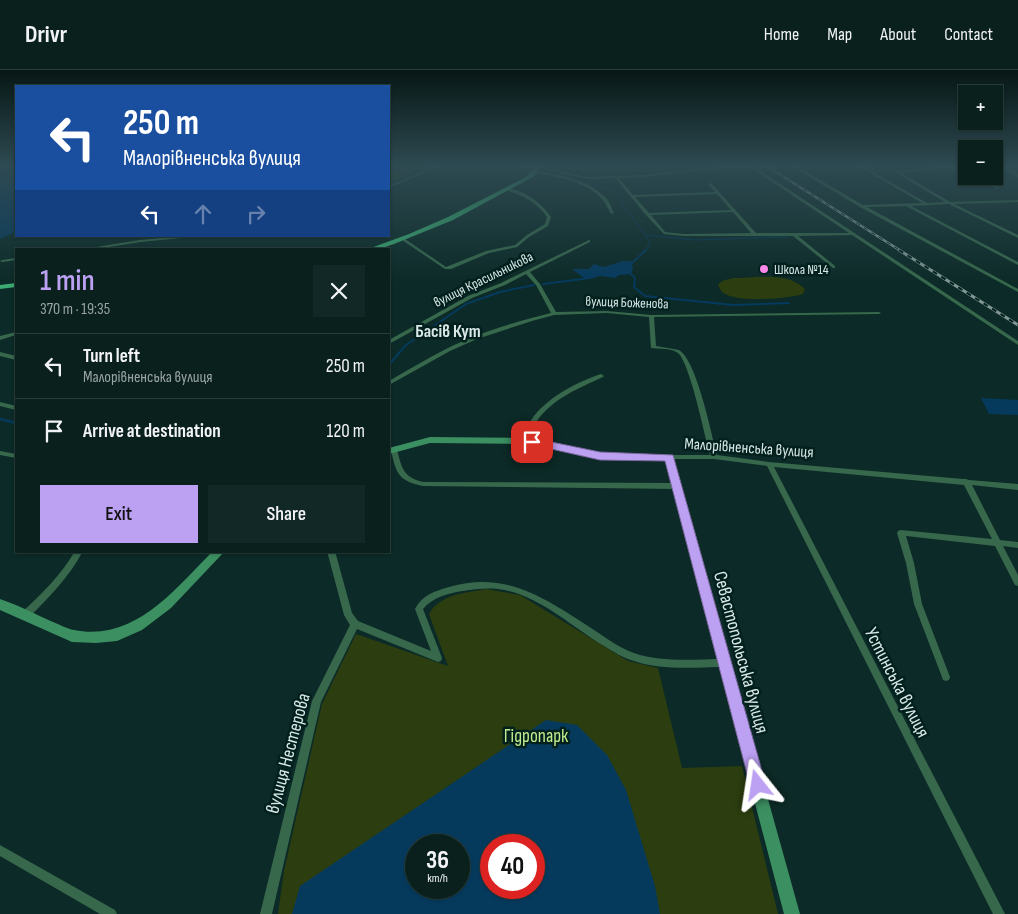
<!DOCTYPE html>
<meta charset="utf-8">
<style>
:root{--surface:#09201d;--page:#122826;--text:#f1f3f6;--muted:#99a3a4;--line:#293e3b;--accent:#bca0f2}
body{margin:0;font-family:"Sofia Sans Condensed",sans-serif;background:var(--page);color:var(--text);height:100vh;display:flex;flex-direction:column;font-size:19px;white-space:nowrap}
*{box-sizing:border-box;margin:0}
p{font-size:16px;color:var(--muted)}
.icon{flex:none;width:28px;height:28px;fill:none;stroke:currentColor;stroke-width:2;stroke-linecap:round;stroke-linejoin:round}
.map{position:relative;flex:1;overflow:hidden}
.drawer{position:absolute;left:15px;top:178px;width:375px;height:305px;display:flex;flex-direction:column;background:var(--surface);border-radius:0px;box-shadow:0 1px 4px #0004,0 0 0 1px var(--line)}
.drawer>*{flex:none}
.banner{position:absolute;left:15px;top:15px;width:375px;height:152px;border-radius:0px;box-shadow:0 1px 4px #0004,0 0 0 1px var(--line);background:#1a4fa0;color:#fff;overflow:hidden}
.fabs{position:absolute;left:958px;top:15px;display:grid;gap:10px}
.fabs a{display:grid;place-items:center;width:45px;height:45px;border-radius:0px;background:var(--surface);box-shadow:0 1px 4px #0004,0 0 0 1px var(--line);font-size:25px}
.speed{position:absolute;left:405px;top:764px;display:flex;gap:10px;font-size:25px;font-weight:700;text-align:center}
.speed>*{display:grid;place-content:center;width:65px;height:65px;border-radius:50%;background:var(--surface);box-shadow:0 1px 4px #0004,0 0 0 1px var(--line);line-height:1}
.speed small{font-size:12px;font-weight:400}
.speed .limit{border:8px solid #d22;background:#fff;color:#111}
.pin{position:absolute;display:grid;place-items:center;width:42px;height:42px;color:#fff;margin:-21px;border-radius:10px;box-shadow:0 2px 8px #0006}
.me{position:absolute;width:55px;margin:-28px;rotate:345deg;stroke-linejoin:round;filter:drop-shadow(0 0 4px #0008)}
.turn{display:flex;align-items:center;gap:18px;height:105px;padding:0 25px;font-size:22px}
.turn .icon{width:65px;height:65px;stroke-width:2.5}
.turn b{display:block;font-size:35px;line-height:42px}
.lanes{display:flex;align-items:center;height:48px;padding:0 25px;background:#0003;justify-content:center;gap:25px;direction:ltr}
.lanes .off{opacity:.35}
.round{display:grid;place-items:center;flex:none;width:52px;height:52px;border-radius:0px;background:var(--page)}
.overview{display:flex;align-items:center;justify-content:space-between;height:85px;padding:0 25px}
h1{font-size:30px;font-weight:600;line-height:38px;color:var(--accent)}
.primary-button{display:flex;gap:10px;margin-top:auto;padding:10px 25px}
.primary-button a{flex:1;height:58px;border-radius:0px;background:var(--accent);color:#111;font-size:20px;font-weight:600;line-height:58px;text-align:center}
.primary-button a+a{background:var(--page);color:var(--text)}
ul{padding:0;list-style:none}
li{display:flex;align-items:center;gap:15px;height:65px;padding:0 25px;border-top:1px solid var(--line)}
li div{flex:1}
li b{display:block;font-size:19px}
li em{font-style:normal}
header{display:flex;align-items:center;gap:30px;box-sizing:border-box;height:70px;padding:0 25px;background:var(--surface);border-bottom:1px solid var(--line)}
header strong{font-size:24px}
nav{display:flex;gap:28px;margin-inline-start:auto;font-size:18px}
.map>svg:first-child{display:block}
</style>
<header>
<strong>Drivr</strong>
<nav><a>Home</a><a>Map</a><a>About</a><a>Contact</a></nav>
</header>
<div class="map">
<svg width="1018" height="844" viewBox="0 0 1018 844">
<rect width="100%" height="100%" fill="#0c2a27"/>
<!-- green -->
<g fill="#2c3e0f" fill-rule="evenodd">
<path d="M389,95H431L389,113Z"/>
<path d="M733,208C755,208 788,201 805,219L803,224C788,229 734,233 722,222C721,221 719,217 718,215L722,211Z"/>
<path d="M486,519L520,525L628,591L658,598L682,698L742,696L778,844H278L284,801L322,634L356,564L448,596L429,544C440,524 466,523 486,519ZM416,775H459V818H416ZM491,775H534V818H491Z"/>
</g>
<!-- water -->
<g fill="#063a5d" fill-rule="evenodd">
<path d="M0,95H16V162L0,169Z"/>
<path d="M623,191H631L633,199L631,204L619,205L615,208L600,206L590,209L584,208L572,199H589L594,194L604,197Z"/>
<path d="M981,328L1018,330V345L989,344Z"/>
<path d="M546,650L577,655L607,685L626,720L655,816L660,844H292L300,816ZM416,775H459V818H416ZM491,775H534V818H491Z"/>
</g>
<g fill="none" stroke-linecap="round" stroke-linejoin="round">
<!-- stream-far2 -->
<g stroke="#063a5d" stroke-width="1">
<path d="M544,101L573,109"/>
<path d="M579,111L614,121L650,172L646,181"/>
<path d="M389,113L431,95"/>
<path d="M646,165L695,170L787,167"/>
</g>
<!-- stream-far1 -->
<g stroke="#063a5d" stroke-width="2">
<path d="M631,194L646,180"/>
<path d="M631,204L635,208L634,217L645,226L733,235L789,233"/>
<path d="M543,214L590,208"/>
<path d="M392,291L406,275L466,234L500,222L534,215"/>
</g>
<!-- stream -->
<g stroke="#063a5d" stroke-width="2.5">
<path d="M389,294L393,290"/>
<path d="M0,349L16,353"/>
</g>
<!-- street -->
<g fill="#37684c" fill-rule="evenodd">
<path d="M437,95H441L389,118V116Z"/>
<path d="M505,95H513L542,97L587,107L644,105L697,99L753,96L1018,271V275L852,165L798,166L835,196V198H833L793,166H684L664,164L646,145L615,108L587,109L542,99ZM751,98L849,163H756L711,113L708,114L715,122L633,125L619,108L644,107L697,101ZM717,124L731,140L649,143L635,127ZM733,142L751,163L684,164L665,162L651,145Z"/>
<path d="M790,95H794L863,135L922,133L858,96V95H861L927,133L945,132L896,103V101L966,95V97L901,103L950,132L1018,130V132L954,134L1018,165V168L949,134L911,136L1018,192V195L906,136L867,137L1018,219V222L860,137Z"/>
<path d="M1001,95H1004L1018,104V107Z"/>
<path d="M534,101C559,104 593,110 609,132C611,136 612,140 614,143L611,144C609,140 607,136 605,133C590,111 557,107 533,103Z"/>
<path d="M974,106H979L1000,118L997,119Z"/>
<path d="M506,118C524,120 541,132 551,147L548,156L529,167L517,177L489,183L451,199H445L402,170L405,169L446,197L486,181L515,175L527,165L545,154L547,147C537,132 522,125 506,120Z"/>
<path d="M183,166H203L140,172L96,179H84L140,170Z"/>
<path d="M589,170H590V172L530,202L540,214L556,242L607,241L651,245L879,242L881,243L879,244L654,247L656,276L679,280C697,291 711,363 717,385L769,392L963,409H966L969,410L1018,414V420L972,415L1000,470L1018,472V478L1003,476L1018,505V516L1015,515L995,476L906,466L914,493L922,534L950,607L949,610L946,611L943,610L942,607L914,534L906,493L897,463L898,461L901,460L992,469L964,415L774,397L1005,844H993L767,396L714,389H667L666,387L667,385H710C705,367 690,293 678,283C672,278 659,279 651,278L649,247L607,243L554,245L532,251L477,269L450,281L389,315V311C408,300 426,289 446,279C479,262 516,252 551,243L536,215L526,204L505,215L472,228L389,274V270L468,226L501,213Z"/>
<path d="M16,188V190L2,192L0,191L2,190Z"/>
<path d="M16,262V265L0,270V266Z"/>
<path d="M0,282L16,286V290L0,286Z"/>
<path d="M601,304L604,306L603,307C579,318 552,329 537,351C532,358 530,365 526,373H522L521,371C524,362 528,354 534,346C550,326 577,312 601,304Z"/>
<path d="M0,332L16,336V340L0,336Z"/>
<path d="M392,378H396L397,380C402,398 403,407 423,412L677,413L680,416L677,419L423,416C398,411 396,403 391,380Z"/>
<path d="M0,381L16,384V388L0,385Z"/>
<path d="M75,481H83C69,507 49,528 28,548L25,549L22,548L21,545L22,542C42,524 61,505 75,481Z"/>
<path d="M327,481H335L352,543L358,551L431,581L415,539C422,525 435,521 449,517C508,500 547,530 594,560C606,568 620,578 634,583C663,593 695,589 725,589L728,590L729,593L728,596L725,597C695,597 664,601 634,591C623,588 614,582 604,576C570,556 538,524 498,519C486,518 475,519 463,521C449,523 433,527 423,539L442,588L441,591L438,592L357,559L321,632L272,844H260L312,631L350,555L344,545Z"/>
<path d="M0,775L115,840L117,844H100L0,786Z"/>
</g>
<!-- secondary -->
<g fill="#3b8f61" fill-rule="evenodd">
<path d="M430,367L524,368L600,383L672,385L800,844H784L665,390L600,389L524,374L430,373L389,384V378Z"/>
<path d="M213,481H225L171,538L142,560L117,571L96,573L72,572L0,540V529C18,535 35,544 53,552C59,554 67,559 74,560C135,572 174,520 213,481Z"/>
</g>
<!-- primary -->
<g fill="#3aac71" fill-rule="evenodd">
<path d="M538,95H543L533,107L453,150L394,174L379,179H368L409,164L448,147L524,108Z"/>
<path d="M16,213V217L0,219V215Z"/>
</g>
<!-- rail-far1 casing -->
<g stroke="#809794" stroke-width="2.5">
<path id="rail-far1" d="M765,95L901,181"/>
</g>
<!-- rail casing -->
<g stroke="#809794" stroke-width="3">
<path id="rail" d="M899,180L1018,255"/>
</g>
<!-- rail-far1 -->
<use href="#rail-far1" stroke="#02201e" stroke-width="1" stroke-dasharray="4.5" stroke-linecap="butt"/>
<!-- rail -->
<use href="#rail" stroke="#02201e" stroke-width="2" stroke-dasharray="5" stroke-linecap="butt"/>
</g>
<!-- sky -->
<linearGradient id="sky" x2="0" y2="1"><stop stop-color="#071715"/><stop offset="0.45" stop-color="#2e4a52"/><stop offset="1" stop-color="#2e4a52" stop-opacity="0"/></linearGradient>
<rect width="1018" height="213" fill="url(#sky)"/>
<!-- route -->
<path fill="#bca0f2" stroke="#7a689d" d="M532,368L600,382L673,385L766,715L764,721L758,724L752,721L750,715L665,391L600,390L529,374L527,372Z"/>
<!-- markers -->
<circle fill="#f987e8" stroke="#02201e" stroke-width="2" cx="764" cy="199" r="5"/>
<g text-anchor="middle" stroke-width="5" stroke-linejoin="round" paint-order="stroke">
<!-- far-poi labels -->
<g font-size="14" fill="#d7e8e6" stroke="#02201e" text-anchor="start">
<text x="774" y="204">Школа №14</text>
</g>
<!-- far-street labels -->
<g font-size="14" fill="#d7e8e6" stroke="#02201e">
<text transform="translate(483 209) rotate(-26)" y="5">вулиця Красильникова</text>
<text transform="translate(627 232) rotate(2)" y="5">вулиця Боженова</text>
</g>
<!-- street labels -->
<g font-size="16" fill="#d7e8e6" stroke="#02201e">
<text transform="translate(749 377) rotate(4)" y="6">Малорівненська вулиця</text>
</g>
<!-- far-district labels -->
<g font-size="18" font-weight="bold" fill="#d7e8e6" stroke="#02201e">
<text x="448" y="267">Басів Кут</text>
</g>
<!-- near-street labels -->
<g font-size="19" fill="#d7e8e6" stroke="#02201e">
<text transform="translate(742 582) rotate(75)" y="7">Севастопольська вулиця</text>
<text transform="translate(898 612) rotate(63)" y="7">Устинська вулиця</text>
<text transform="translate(287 683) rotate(-75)" y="7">вулиця Нестерова</text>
</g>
<!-- near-park labels -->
<g font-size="19" fill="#c3eb8c" stroke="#02201e">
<text x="536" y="672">Гідропарк</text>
</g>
</g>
</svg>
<div class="fabs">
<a>+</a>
<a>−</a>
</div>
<div class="speed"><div>36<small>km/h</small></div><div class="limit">40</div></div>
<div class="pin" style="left:532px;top:372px;background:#d93025"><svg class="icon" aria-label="arrive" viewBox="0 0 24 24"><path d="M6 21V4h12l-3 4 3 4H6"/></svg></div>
<svg class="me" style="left:758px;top:715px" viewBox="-20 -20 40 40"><path d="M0-17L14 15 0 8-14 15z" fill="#bca0f2" stroke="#fff" stroke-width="4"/></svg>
<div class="banner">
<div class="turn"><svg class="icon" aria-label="left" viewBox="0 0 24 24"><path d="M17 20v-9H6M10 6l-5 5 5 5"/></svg><div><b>250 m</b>Малорівненська вулиця</div></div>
<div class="lanes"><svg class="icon" aria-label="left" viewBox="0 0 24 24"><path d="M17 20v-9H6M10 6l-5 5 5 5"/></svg><svg class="icon off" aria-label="ahead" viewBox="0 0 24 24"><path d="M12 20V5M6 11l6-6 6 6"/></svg><svg class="icon off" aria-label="right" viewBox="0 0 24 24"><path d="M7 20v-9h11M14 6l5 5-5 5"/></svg></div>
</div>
<section class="drawer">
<div class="overview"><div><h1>1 min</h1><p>370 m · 19:35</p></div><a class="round"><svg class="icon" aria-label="close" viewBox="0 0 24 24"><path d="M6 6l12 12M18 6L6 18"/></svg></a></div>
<ul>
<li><svg class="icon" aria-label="left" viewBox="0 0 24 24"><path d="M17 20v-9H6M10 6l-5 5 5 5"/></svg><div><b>Turn left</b><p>Малорівненська вулиця</p></div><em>250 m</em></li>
<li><svg class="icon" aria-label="arrive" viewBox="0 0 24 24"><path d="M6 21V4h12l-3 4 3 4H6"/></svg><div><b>Arrive at destination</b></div><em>120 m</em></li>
</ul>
<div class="primary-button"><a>Exit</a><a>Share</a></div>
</section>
</div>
